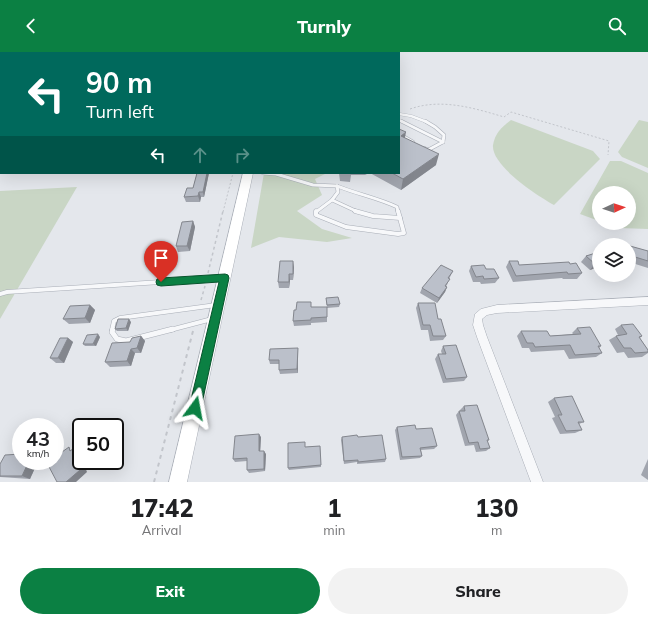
<!DOCTYPE html>
<style>
:root{--surface:#fff;--page:#f2f2f2;--text:#202124;--muted:#757577;--accent:#0b8043}
body{margin:0;font-family:Mulish,sans-serif;background:var(--page);color:var(--text);height:100vh;display:flex;flex-direction:column;font-size:15px;white-space:nowrap}
*{box-sizing:border-box;margin:0}
p{font-size:13px;color:var(--muted)}
.icon{flex:none;width:22px;height:22px;fill:none;stroke:currentColor;stroke-width:2;stroke-linecap:round;stroke-linejoin:round}
.map{position:relative;height:430px;overflow:hidden}
.sheet{display:flex;flex-direction:column;background:var(--surface);flex:1}
.sheet>*{flex:none}
.guide{position:absolute;left:0px;top:0px;width:400px;height:122px;box-shadow:0 4px 16px #0002;background:#00695c;color:#fff;overflow:hidden}
.needle{width:26px;rotate:87deg}
.fabs{position:absolute;left:592px;top:134px;display:grid;gap:8px}
.fabs a{display:grid;place-items:center;width:44px;height:44px;border-radius:50%;background:var(--surface);box-shadow:0 4px 16px #0002;font-size:20px}
.speed{position:absolute;left:12px;top:366px;display:flex;gap:8px;font-size:20px;font-weight:700;text-align:center}
.speed>*{display:grid;place-content:center;width:52px;height:52px;border-radius:50%;background:var(--surface);box-shadow:0 4px 16px #0002;line-height:1}
.speed small{font-size:10px;font-weight:400}
.speed .limit{border:2px solid #111;border-radius:6px;background:#fff;color:#111}
.pin{position:absolute;display:grid;place-items:center;width:34px;height:34px;color:#fff;margin:-41px -17px;border-radius:50% 50% 50% 0;rotate:-45deg;box-shadow:0 0 4px #0007}
.pin .icon{rotate:45deg}
.me{position:absolute;width:44px;margin:-22px;rotate:13deg;stroke-linejoin:round;filter:drop-shadow(0 0 3px #0008)}
.turn{display:flex;align-items:center;gap:14px;height:84px;padding:0 20px;font-size:18px}
.turn .icon{width:52px;height:52px;stroke-width:2.5}
.turn b{display:block;font-size:28px;line-height:34px}
.lanes{display:flex;align-items:center;height:38px;padding:0 20px;background:#0003;justify-content:center;gap:20px;direction:ltr}
.lanes .off{opacity:.35}
.eta{display:flex;justify-content:space-evenly;align-items:center;height:68px;text-align:center}
.eta b{font-size:24px;font-weight:800;line-height:28px}
.cta{display:flex;gap:8px;margin-top:auto;padding:8px 20px}
.cta a{flex:1;height:46px;border-radius:24px;background:var(--accent);color:#fff;font-size:16px;font-weight:800;line-height:46px;text-align:center}
.cta a+a{background:var(--page);color:var(--text)}
header{display:flex;justify-content:space-between;align-items:center;height:52px;padding:0 20px;background:var(--accent);color:#fff;font-size:18px;font-weight:800}
.map>svg:first-child{display:block}
</style>
<header><svg class="icon" aria-label="back" viewBox="0 0 24 24"><path d="M15 5l-7 7 7 7"/></svg>Turnly<svg class="icon" aria-label="search" viewBox="0 0 24 24"><circle cx="10" cy="10" r="6"/><path d="M15 15l6 6"/></svg></header>
<div class="map">
<svg width="648" height="430" viewBox="0 0 648 430">
<rect width="100%" height="100%" fill="#e4e7ec"/>
<!-- green -->
<g fill="#c9d6c5">
<path d="M511,68L593,99L600,107L554,153C538,144 491,114 493,93C495,81 502,75 511,68Z"/>
<path d="M639,68L648,70V116L622,105L618,100Z"/>
<path d="M610,109H621L648,121V177L619,176L605,171H629V141H599V169L580,162Z"/>
<path d="M264,121H327L315,127L322,143L297,159L322,177L352,186L327,190L279,185L251,196Z"/>
<path d="M77,135L0,267V139Z"/>
</g>
<g fill="none" stroke-linecap="round" stroke-linejoin="round">
<!-- service-far3 casing -->
<g stroke="#a9aeb7" stroke-width="3">
<g id="service-far3">
<path d="M399,62L411,64L427,70"/>
<path d="M399,68L403,70"/>
</g>
</g>
<!-- service-far2 casing -->
<g stroke="#a9aeb7" stroke-width="4">
<g id="service-far2">
<path d="M401,69L443,90L428,98L424,96"/>
<path d="M425,69L435,75L444,83L443,90"/>
<path d="M399,82L413,90"/>
<path d="M263,121L276,122L313,133L337,134"/>
<path d="M337,134C357,142 378,146 397,155L398,160"/>
<path d="M332,148L358,160"/>
<path d="M316,160L332,148L338,140L337,134"/>
</g>
</g>
<!-- service-far1 casing -->
<g stroke="#a9aeb7" stroke-width="5">
<g id="service-far1">
<path d="M316,159V163L346,175L398,182L404,181L398,159"/>
<path d="M355,159L373,164L400,166"/>
<path d="M0,242L7,240L222,226"/>
<path d="M112,278L114,269L120,266L216,253"/>
<path d="M170,278L212,267"/>
</g>
</g>
<!-- service casing -->
<g stroke="#a9aeb7" stroke-width="6">
<path id="service" d="M113,277L112,280L117,287L126,289L173,277"/>
</g>
<!-- minor casing -->
<g stroke="#a9aeb7" stroke-width="1">
<g id="minor">
<rect x="0" y="103" width="1" height="4"/>
<path d="M648,245V253L497,261L487,263L482,267L483,273L487,285L543,430H531L477,285L473,273L475,262L481,257L497,253Z"/>
</g>
</g>
<!-- secondary casing -->
<g stroke="#a9aeb7" stroke-width="1">
<g id="secondary">
<rect x="269" y="0" width="6" height="1"/>
<path d="M243,121H253L187,430H169Z"/>
</g>
</g>
<!-- path-far2 -->
<g stroke="#c2c5cb" stroke-width="1" stroke-dasharray="2 2" stroke-linecap="butt">
<path d="M410,57C441,46 474,56 504,65L511,60L609,89L608,103"/>
<path d="M223,160L233,121"/>
</g>
<!-- path-far1 -->
<g stroke="#c2c5cb" stroke-width="1.5" stroke-dasharray="3 3" stroke-linecap="butt">
<path d="M208,221L223,159"/>
<path d="M201,248L205,234"/>
</g>
<!-- path -->
<path stroke="#c2c5cb" stroke-width="2" stroke-dasharray="4 4" stroke-linecap="butt" d="M154,430L193,279"/>
<!-- service-far3 -->
<use href="#service-far3" stroke="#f7f8fa" stroke-width="2.5"/>
<!-- service-far2 -->
<use href="#service-far2" stroke="#f7f8fa" stroke-width="3"/>
<!-- service-far1 -->
<use href="#service-far1" stroke="#f7f8fa" stroke-width="4"/>
<!-- service -->
<use href="#service" stroke="#f7f8fa" stroke-width="5"/>
<!-- minor -->
<use href="#minor" fill="#f7f8fa" fill-rule="evenodd"/>
<!-- secondary -->
<use href="#secondary" fill="#fff" fill-rule="evenodd"/>
</g>
<!-- wall -->
<g fill="#a1a5ae">
<path d="M405,86L436,113L401,138L370,121H399Z"/>
<path d="M197,121H209L204,145H201L200,150H186L184,145L193,136Z"/>
<path d="M339,121H369L365,123H351L350,130L340,129Z"/>
<path d="M193,169L195,175L190,199L178,200L176,194Z"/>
<path d="M630,194L648,199V216L629,210V195Z"/>
<path d="M599,200V216L598,215L590,218L581,210L586,204Z"/>
<path d="M509,209L519,213L570,212L582,221L577,227H563L562,226L513,230L506,215Z"/>
<path d="M471,214L486,217L499,226L495,231L481,232L480,230H473L469,219Z"/>
<path d="M294,215L293,228H290L289,236H279L278,230Z"/>
<path d="M453,219L449,227L447,233L446,234L447,235L445,240L437,251L420,241L422,236Z"/>
<path d="M326,246L340,252L339,255L327,256Z"/>
<path d="M418,251L438,267L446,284L443,288L430,289L428,278H421L416,256Z"/>
<path d="M90,253L95,258L90,271L69,272L63,267Z"/>
<path d="M311,255H327V270L311,271V273L294,274L293,269L296,258Z"/>
<path d="M131,270L128,279H117L115,277Z"/>
<path d="M621,273L642,284L640,286L648,298V301L642,305L628,306L624,300L617,301L609,288L616,284L618,283L615,277Z"/>
<path d="M577,276L601,294L599,296L602,301L596,305L569,307L564,298L531,300L529,296H522L517,284L521,279L550,284L573,282L572,281Z"/>
<path d="M141,284L145,289L141,301H135L131,314L110,315L105,310L130,290Z"/>
<path d="M100,285L96,294H85L83,292Z"/>
<path d="M68,286L73,290L64,311H56L50,306Z"/>
<path d="M443,294L467,325L464,329L443,331L435,307L438,302H442L441,299Z"/>
<path d="M298,296V321L280,322L279,318V312H270L269,308Z"/>
<path d="M554,346L584,370L579,372L582,378L575,381L560,382L552,366L555,365L548,350Z"/>
<path d="M464,354L489,388L487,389L490,396L486,399L476,400L474,393L465,394L456,363L459,359H460V358Z"/>
<path d="M397,375L416,377L437,394L434,397L421,398L422,404L420,406L400,408L395,378Z"/>
<path d="M261,385L260,399L266,402L265,419L249,421L247,418V409L235,410L233,407Z"/>
<path d="M342,385H358L386,407L385,410L357,412V410L344,412L341,388Z"/>
<path d="M320,394L321,415L289,418L288,416L306,395Z"/>
<path d="M648,407V428L641,423Z"/>
<path d="M21,409H38L30,427L0,425V412Z"/>
</g>
<!-- shaded-wall -->
<g fill="#83868d">
<path d="M406,80L404,91L401,84Z"/>
<path d="M439,102L436,113L401,138L403,127Z"/>
<path d="M207,121H209L204,145L203,140Z"/>
<path d="M199,140L201,145L200,150L198,144Z"/>
<path d="M193,169L195,175L190,199L187,194Z"/>
<path d="M293,209L294,215L293,228Z"/>
<path d="M599,211V214L598,215L590,218L595,212Z"/>
<path d="M289,222L290,228L289,236Z"/>
<path d="M447,235L445,240L437,251L439,246Z"/>
<path d="M90,253L95,258L90,271L85,266Z"/>
<path d="M129,267L131,270L128,279L126,276Z"/>
<path d="M98,282L100,285L96,294L93,292Z"/>
<path d="M141,284L145,289L141,301L137,296Z"/>
<path d="M68,286L73,290L64,311L58,306Z"/>
<path d="M298,296V321L297,317Z"/>
<path d="M131,297L135,301L131,314L127,309Z"/>
<path d="M259,382L261,385L260,402L259,399Z"/>
<path d="M77,394L81,396V402Z"/>
<path d="M264,399L266,402L265,419L264,417Z"/>
<path d="M81,405V409H85L83,410L87,420L76,430H66L77,408Z"/>
<path d="M29,409H38L30,427L22,424Z"/>
</g>
<!-- building -->
<g fill="#bbc0ca" stroke="#83868d">
<path d="M176,0H185V1H175Z"/>
<path d="M399,77L406,80L401,84L439,102L403,127L392,121H399Z"/>
<path d="M197,121H207L203,140H199L198,144L184,145L187,136H193Z"/>
<path d="M193,169L187,194H176L182,170Z"/>
<path d="M630,194L648,199V209L632,204Z"/>
<path d="M599,200V211L595,212L586,204Z"/>
<path d="M280,209H293V222H289V230H278Z"/>
<path d="M509,209H518L519,213L569,210L570,212L576,211L582,221L568,222L567,220L516,224Z"/>
<path d="M441,213L453,219L448,226L450,227L445,234L447,235L439,246L422,236Z"/>
<path d="M484,213L486,217H494L499,226L484,227L483,224L476,225L471,214Z"/>
<path d="M338,245L340,252L327,253L326,246Z"/>
<path d="M297,250H311V255H327V265L311,266V268L293,269L294,258H296Z"/>
<path d="M418,251H435L438,267H441L446,284H433L430,273H423Z"/>
<path d="M90,253L85,266L63,267L70,254Z"/>
<path d="M118,267H129L126,276L115,277Z"/>
<path d="M633,272L642,284L639,285L648,298V300L635,301L631,296H624L616,284L627,282L621,273Z"/>
<path d="M590,275L601,294H598L602,301L575,303L570,293L535,295L533,291H527L521,279H547L550,284L581,282L577,276Z"/>
<path d="M98,282L93,292H83L87,283Z"/>
<path d="M141,284L137,296L131,297L127,309L105,310L112,291L130,290L132,286Z"/>
<path d="M60,286H68L58,306H50Z"/>
<path d="M456,293L467,325L446,327L438,302H446L443,294Z"/>
<path d="M298,296L297,317L279,318V308H269L270,297Z"/>
<path d="M572,344L584,370H578L582,378L566,379L558,363H562L554,346Z"/>
<path d="M477,353L489,388H487L490,396L480,397L478,390L469,391L459,359H465L464,354Z"/>
<path d="M415,373L416,377L432,376L437,394L420,396L422,404L402,405L397,375Z"/>
<path d="M259,382V399H264V417L247,418V406L233,407L235,384Z"/>
<path d="M357,383L358,385L382,383L386,407L358,410V408L344,409L342,385Z"/>
<path d="M305,390V395L320,394L321,413L288,416V391Z"/>
<path d="M77,394L81,402V405L77,408L80,418L66,430H57L47,411L50,409H55V405L69,395L70,399Z"/>
<path d="M21,402V409H29L22,424H0V412L5,403Z"/>
</g>
<!-- route -->
<path fill="#0b8043" stroke="#07532c" d="M225,222L228,223L229,226L201,356L199,360L195,362L190,360L189,356L219,230L161,234L157,233L156,230L157,227L161,226Z"/>
</svg>
<div class="fabs">
<a><svg class="needle" viewBox="-14 -14 28 28"><path d="M0-13l5 13h-10z" fill="#e53935"/><path d="M0 13l5-13h-10z" fill="#757577"/></svg></a>
<a><svg class="icon" aria-label="layers" viewBox="0 0 24 24"><path d="M12 4l9 5-9 5-9-5zM3 14l9 5 9-5"/></svg></a>
</div>
<div class="speed"><div>43<small>km/h</small></div><div class="limit">50</div></div>
<div class="pin" style="left:161px;top:230px;background:#d93025"><svg class="icon" aria-label="arrive" viewBox="0 0 24 24"><path d="M6 21V4h12l-3 4 3 4H6"/></svg></div>
<svg class="me" style="left:195px;top:356px" viewBox="-20 -20 40 40"><path d="M0-17L14 15 0 8-14 15z" fill="#0b8043" stroke="#fff" stroke-width="4"/></svg>
<div class="guide">
<div class="turn"><svg class="icon" aria-label="left" viewBox="0 0 24 24"><path d="M17 20v-9H6M10 6l-5 5 5 5"/></svg><div><b>90 m</b>Turn left</div></div>
<div class="lanes"><svg class="icon" aria-label="left" viewBox="0 0 24 24"><path d="M17 20v-9H6M10 6l-5 5 5 5"/></svg><svg class="icon off" aria-label="ahead" viewBox="0 0 24 24"><path d="M12 20V5M6 11l6-6 6 6"/></svg><svg class="icon off" aria-label="right" viewBox="0 0 24 24"><path d="M7 20v-9h11M14 6l5 5-5 5"/></svg></div>
</div>
</div>
<section class="sheet">
<div class="eta">
<div><b>17:42</b><p>Arrival</p></div>
<div><b>1</b><p>min</p></div>
<div><b>130</b><p>m</p></div>
</div>
<div class="cta"><a>Exit</a><a>Share</a></div>
</section>
